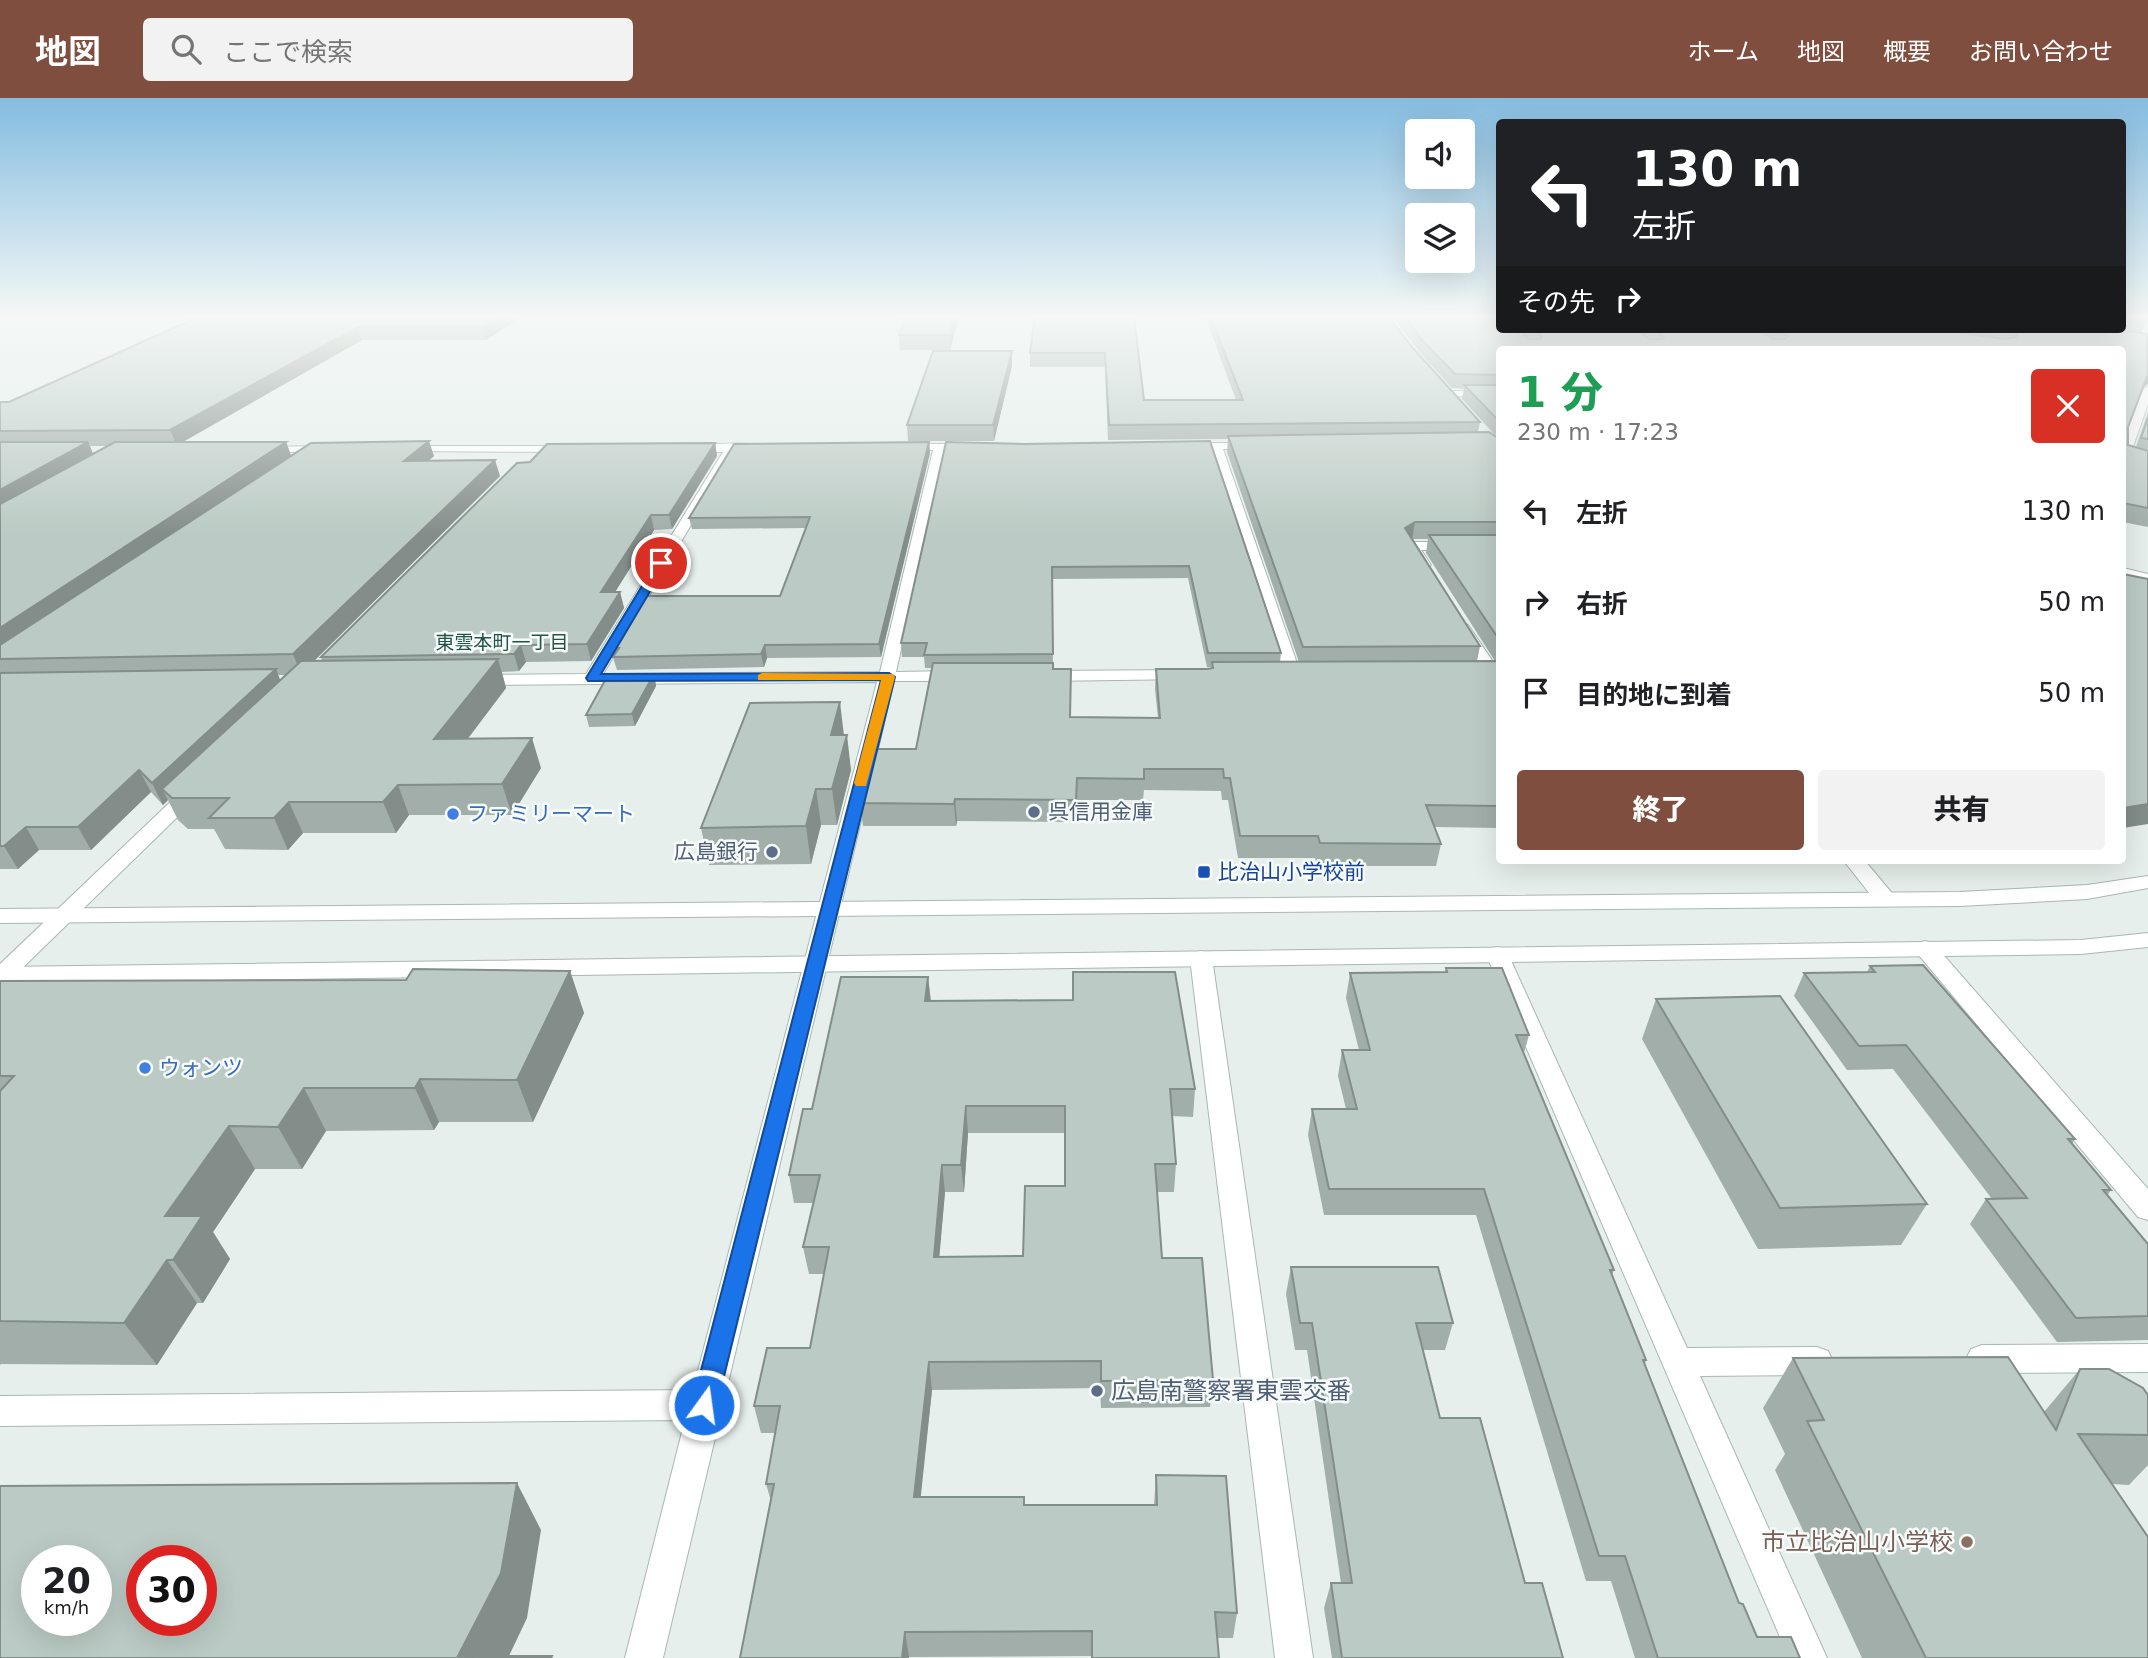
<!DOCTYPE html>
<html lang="ja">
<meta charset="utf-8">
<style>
:root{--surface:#fff;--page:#f2f2f2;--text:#202124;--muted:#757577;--accent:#7f4e3f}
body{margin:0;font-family:"DejaVu Sans","Noto Sans JP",sans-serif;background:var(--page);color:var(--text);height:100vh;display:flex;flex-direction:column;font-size:26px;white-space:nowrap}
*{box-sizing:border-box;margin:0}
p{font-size:23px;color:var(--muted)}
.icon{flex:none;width:38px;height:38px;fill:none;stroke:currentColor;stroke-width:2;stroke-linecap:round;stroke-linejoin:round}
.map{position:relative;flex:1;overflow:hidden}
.drawer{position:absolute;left:1496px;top:248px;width:630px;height:518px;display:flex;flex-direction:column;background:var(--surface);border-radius:7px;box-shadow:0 7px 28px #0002}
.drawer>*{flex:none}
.banner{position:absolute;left:1496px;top:21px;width:630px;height:214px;border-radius:7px;box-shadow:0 7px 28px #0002;background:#202124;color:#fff;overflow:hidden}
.fabs{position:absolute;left:1405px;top:21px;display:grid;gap:14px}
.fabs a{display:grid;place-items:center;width:70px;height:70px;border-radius:7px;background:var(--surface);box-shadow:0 7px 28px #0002;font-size:35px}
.speed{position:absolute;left:21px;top:1447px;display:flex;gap:14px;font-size:35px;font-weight:700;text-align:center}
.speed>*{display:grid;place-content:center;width:91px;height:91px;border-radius:50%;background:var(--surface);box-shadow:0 7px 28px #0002;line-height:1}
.speed small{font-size:18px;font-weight:400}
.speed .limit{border:10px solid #d22;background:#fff;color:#111}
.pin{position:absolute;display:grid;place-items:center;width:60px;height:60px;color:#fff;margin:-30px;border:4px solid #fff;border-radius:50%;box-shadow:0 2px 7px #0007}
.me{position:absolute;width:77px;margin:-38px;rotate:14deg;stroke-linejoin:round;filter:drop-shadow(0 0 5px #0008)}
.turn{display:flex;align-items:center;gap:24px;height:147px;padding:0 21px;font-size:32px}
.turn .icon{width:91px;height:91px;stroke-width:2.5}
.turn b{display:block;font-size:49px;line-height:60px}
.then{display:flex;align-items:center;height:66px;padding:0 21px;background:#0003;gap:14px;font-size:26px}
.round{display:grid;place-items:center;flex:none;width:74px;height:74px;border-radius:7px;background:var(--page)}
.summary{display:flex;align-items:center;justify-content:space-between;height:119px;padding:0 21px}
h1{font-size:42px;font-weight:800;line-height:52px;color:#1e9e55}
.primary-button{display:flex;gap:14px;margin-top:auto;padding:14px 21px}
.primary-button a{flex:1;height:80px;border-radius:7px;background:var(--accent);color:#fff;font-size:28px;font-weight:800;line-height:80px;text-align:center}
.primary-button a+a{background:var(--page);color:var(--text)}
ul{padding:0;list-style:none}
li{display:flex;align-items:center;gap:21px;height:91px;padding:0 21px}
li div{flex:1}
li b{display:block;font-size:26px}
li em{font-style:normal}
header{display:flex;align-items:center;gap:42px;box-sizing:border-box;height:98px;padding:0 35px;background:var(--accent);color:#fff}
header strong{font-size:33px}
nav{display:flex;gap:38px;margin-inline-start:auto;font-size:24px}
.search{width:490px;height:63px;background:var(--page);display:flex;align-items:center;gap:18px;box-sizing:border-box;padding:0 24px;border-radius:7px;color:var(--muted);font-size:26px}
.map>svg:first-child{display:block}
</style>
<header>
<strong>地図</strong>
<div class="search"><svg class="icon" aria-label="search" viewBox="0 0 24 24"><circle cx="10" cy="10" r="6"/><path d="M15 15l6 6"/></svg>ここで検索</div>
<nav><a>ホーム</a><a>地図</a><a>概要</a><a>お問い合わせ</a></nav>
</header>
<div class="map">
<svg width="2148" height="1560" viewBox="0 0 2148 1560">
<rect width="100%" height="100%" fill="#e6efeb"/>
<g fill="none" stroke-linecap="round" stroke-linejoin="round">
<!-- minor casing -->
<g stroke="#a8b8b2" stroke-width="2">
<g id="minor">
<path d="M2144,221L2148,223V274L2143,271V245L2140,224Z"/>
<path d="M2148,288V306L2129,360L2123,363V345L2143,291Z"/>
<path d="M1450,293H1500V299L1446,298L1445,296Z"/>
<path d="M1185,345H1254L1260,348L1254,351H1223L1301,577L1299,581H1287L1285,577L1211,351L1181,350L1179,348Z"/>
<path d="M902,346H974L980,349L974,352H945L896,574L957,573L965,578L957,583H894L663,1560H625L685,1322L0,1328V1298L693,1292L877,584L475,587L467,582L475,577L586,576L723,354H688L682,351L688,348C705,347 755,342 767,350L761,353L734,354L603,576L880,574L933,352L898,351V347Z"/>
<path d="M405,348H572L578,351L572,354L401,353L399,351Z"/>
<path d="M261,349L330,348L336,351L330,354H257V350Z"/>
<path d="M1412,444H1500V452H1421L1431,467L1424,471L1419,470L1405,448Z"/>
<path d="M2123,470L2148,476V484L2123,478Z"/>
<path d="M1463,525L1468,527L1500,574L1498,578L1492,580L1486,578L1455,530Z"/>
<path d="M1184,572L1192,577L1190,581L1045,583L1037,578L1045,573Z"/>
<path d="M193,687L200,689L203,693L200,697L8,884L0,887V866L186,689Z"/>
<path d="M1844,763H1865L1896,800L1893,805H1877Z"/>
<path d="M1925,843L1933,845L2148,1091V1122L2138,1119L1917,855L1914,850L1917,845Z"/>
<path d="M1497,849L1505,851L1508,856L1687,1250L1817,1249L1828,1253L1833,1263L1828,1273L1817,1277L1700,1278L1827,1560H1789L1486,856L1489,851Z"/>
<path d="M1201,853L1209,855L1212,860L1313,1560H1275L1190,860L1193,855Z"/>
<path d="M2148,1246V1274L1982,1275L1971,1271L1966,1261L1971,1251L1982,1247Z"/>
</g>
</g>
<!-- tertiary casing -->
<g stroke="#a8b8b2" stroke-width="2">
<g id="tertiary">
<path d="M2148,778V790L2087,801L1960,808L0,825V811L1960,794L2087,787Z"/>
<path d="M2148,835V849L2081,856L0,885V869L2081,842Z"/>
</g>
</g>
<!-- minor -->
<use href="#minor" fill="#fff" fill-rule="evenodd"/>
<!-- tertiary -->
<use href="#tertiary" fill="#fff" fill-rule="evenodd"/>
</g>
<!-- wall -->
<g fill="#a1aea9" fill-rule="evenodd">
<path d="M200,218H523L486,242H362L183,344H286L291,358H434L429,362L500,378L314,563H322L321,559L530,364L715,345L717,358L672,431L654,432L615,494H620L624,510L591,563L526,564L519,573L502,574L506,590L468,640L541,670L512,717H409L396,735H303L288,752L225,751L214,731H188L178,722L168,702L163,707L151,694L91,752H39L18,771H0V304H9ZM90,348H107L93,356ZM278,577H286L280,582Z"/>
<path d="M959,218L950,252H900L899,237Z"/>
<path d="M1134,218L1144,302H1236L1205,218H1388L1412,249L1480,324L1478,334L1500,341V730L1435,729L1441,746L1436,768H1317L1315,760H1238L1228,702H1222L1221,693L1144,692L1143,702H1077L1076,724L957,723L956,728H863L860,705L916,651L932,570H925L924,559H902L901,545L1023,346L1210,343L1281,555L1280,564H1299L1227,354L1228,341L1108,342L1105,269H1030V255ZM1413,441H1428L1426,455L1495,563H1477L1480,548ZM1188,480L1207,569H1211V570L1156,571L1155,591L1158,620L1071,619V571H1053L1052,481Z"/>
<path d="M1393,218H1500L1528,241L1519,231H2123V218H2148V220H2146V225L2141,235L2143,289L2128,329V347L2136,349L2148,314V429L2123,424V252H1500V337L1494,336L1462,301L1464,291L1452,290L1420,255Z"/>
<path d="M1012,253V268L994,343H908L907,327Z"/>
<path d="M929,344L930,355L881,559L767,560L764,569L617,572L610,550L780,498L806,430L692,431L689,420Z"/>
<path d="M654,576L656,588L635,628L589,629L586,617Z"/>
<path d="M844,637L851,672L837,727H821L811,766L709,767L701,730Z"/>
<path d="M1870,868L2075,1041L2072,1046L2111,1092L2107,1098L2148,1146V1242L2057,1244L1970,1126L1986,1101H1992L1893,971L1847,972L1794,898L1804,875L1867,874Z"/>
<path d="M1446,870L1529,937L1524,955L1614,1172L1612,1177L1646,1262L1645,1266L1739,1505L1757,1539L1800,1560H1635L1611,1483H1586L1476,1117H1324L1308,1037L1312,1011H1346L1338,978L1342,952H1359L1346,900L1350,875L1445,874Z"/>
<path d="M570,873L584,915L533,1024H439L434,1032L326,1033L302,1071H255L213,1134L230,1161L203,1205H197L157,1267L1,1266L0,1267V883L406,882Z"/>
<path d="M928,879L931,903L1195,991L1193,1019L1172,1018L1176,1066L1174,1094H1157L1162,1160L1213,1282L1210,1309L1101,1310L1100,1290L932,1292L920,1399H1024L1025,1407H1154L1156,1377L1237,1515L1233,1540H1217L1219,1560H1091V1558L740,1560L771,1403L766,1386L775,1335H761L754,1308L810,1250L824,1176H809L803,1149L814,1105H794L789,1077L812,1011ZM968,1035H1065V1088L1023,1158H939L945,1094H964Z"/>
<path d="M1656,901L1927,1106L1901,1147L1758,1151L1642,941Z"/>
<path d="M1291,1169L1453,1225L1445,1252H1423L1440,1320L1563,1560H1332L1324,1510L1331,1485H1341L1307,1252H1295L1286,1196Z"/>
<path d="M1793,1260L2044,1314L2080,1271L2148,1337V1367L2129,1387L2112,1386L2148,1560H1862L1775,1372L1785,1356L1763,1310Z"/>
</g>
<!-- shaded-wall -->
<g fill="#838d89">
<path d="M500,218H523L486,242L483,229Z"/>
<path d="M954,218H959L950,252V237Z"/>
<path d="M358,229L362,242L177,347L170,332Z"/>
<path d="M1012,253V268L994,343L993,327Z"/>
<path d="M2148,276V286L2141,290Z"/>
<path d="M429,343L434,358L410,379L404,363Z"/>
<path d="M88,344L95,360L0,414V392Z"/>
<path d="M286,344L292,360L0,557V530Z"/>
<path d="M929,344L930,355L881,559L879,546Z"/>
<path d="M715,345L717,358L672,431L669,417Z"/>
<path d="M495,362L500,378L301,576L293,556Z"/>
<path d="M651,417L654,432L605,510L601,494Z"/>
<path d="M1415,424L1412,441L1405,430Z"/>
<path d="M620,494L624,510L591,563L587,546Z"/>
<path d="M521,547L526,564L519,573L514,556Z"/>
<path d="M765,547L767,560L764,569L761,556Z"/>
<path d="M498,561L506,590L445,671L434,641Z"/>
<path d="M276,571L284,592L162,691L168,702L163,707L152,685Z"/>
<path d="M654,576L656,588L635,628L632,616Z"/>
<path d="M840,604L844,638L831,637Z"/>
<path d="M847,637L851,672L837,727L832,691Z"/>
<path d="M532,640L541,670L512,717L502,686Z"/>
<path d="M139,672L151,694L91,752L78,729Z"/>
<path d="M398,687L409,717L396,735L383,704Z"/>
<path d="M816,691L821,727L811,766L806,728Z"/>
<path d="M955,701L957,723L956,728L954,706Z"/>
<path d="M289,704L303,735L288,752L274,720Z"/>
<path d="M2148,706V726L2123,730V710Z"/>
<path d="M26,729L39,752L18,771L4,748Z"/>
<path d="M570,873L584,915L533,1024L517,982Z"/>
<path d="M928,879L931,906L925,903Z"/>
<path d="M420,981L439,1024L434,1032L415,990Z"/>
<path d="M304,990L326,1033L302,1071L278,1029Z"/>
<path d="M966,1008L968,1035L964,1094L961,1067Z"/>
<path d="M229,1028L255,1071L213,1134L230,1161L203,1205L173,1162L165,1118Z"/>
<path d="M942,1067L945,1094L937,1186L934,1159Z"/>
<path d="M167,1162L197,1205L157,1267L124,1225Z"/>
<path d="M929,1264L932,1292L918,1425L914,1399Z"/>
<path d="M517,1385L541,1432L527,1520L508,1560H457Z"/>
<path d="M905,1534L909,1559V1560H902Z"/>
</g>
<!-- building -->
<g fill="#bbcac4" stroke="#838d89" stroke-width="2" fill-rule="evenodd">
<path d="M200,218H500L483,229H358L170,332L0,333V304H9Z"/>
<path d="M906,218H954L950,237H899Z"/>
<path d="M1035,218H1134L1144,302H1243L1210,218H1388L1412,249L1480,324L1109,327L1105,255H1030Z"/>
<path d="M1404,218H1500V231H1518L1528,241H1540L1542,239L1534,231H1636L1649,241H1662L1664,239L1654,231H1757L1773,241H1785L1788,238L1776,231H1937L2004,241L2016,239L2018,235L1991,231H2116L2147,236L2148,276L2128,329V347L2148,353V410L2123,405V252H1500V277L1455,276L1422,242Z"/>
<path d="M2123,218H2146V225L2123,222Z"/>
<path d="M933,253H1012L993,327H907Z"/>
<path d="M1464,287H1500V321H1497Z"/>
<path d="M2148,320V341L2141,340Z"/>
<path d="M1489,334L1500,341V424H1415L1405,430L1480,548L1303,549L1228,338Z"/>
<path d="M429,343L404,363L495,362L293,556L0,561V547L311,345Z"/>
<path d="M1210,343L1281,555H1208L1189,468L1052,469L1053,556L924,557L927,545H901L946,344L1023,346Z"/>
<path d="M0,344H88L0,392Z"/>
<path d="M115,344H286L0,530V406Z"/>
<path d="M929,344L879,546L765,547L761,556L613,559L619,550H610L642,498H780L810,419L689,420L734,346Z"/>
<path d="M715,345L669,417H651L601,494H620L587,546L521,547L514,556L321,559L517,365L530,364L547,346Z"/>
<path d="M1429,437H1500V543Z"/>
<path d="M2123,476L2148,481V706L2123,710Z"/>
<path d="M498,561L434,641L532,640L502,686L398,687L383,704H289L274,720H209L229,700H172L162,691L301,563Z"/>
<path d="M1500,563V708L1426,707L1441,746L1320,745L1318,738H1240L1230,680H1224L1223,671H1144V681L1077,680L1076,702L955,701L954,706L860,705L873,651H916L933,565H1053V571H1071L1070,619L1160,620L1156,571H1207L1213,570L1212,564Z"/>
<path d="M276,571L152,685L139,672L78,729H26L4,748H0V575Z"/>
<path d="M654,576L632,616L586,617L608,577Z"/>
<path d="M840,604L831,637H847L832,691H816L806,728L701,730L750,605Z"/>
<path d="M1923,867L2075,1041H2068L2111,1092H2103L2148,1146V1218L2076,1220L1986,1101L2027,1100L1906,947L1859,948L1804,875L1875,874L1870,868Z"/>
<path d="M1446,870H1502L1529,937H1516L1614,1172H1610L1646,1262H1643L1739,1505L1743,1506L1757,1539H1791L1800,1560H1658L1625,1458H1599L1484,1091H1329L1312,1011H1357L1342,952H1370L1350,875L1447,874Z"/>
<path d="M413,871L570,873L517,982L420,981L415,990H304L278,1029L229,1028L165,1118H202L173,1162H167L124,1225L0,1223V993L14,978H0V883L406,882Z"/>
<path d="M1073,874H1175L1195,991H1170L1176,1066H1155L1162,1160H1202L1213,1282L1101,1283V1263L929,1264L914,1399H1024V1407H1157L1156,1377L1226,1378L1237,1515L1215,1514L1219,1560H1092V1533L905,1534L902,1560H740L774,1386H766L780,1308H754L767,1250H810L829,1149H803L820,1077H789L803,1011H812L841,879H928L925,903L1073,902ZM966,1008H1065V1088H1025L1023,1158L934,1159L942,1067H961Z"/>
<path d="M1780,898L1927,1106L1780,1110L1656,901Z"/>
<path d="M1291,1169H1438L1453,1225H1416L1440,1320H1480L1525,1485H1542L1563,1560H1342L1331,1485H1352L1312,1225H1300Z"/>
<path d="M2008,1259L2056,1332L2080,1271H2109L2143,1290L2148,1297V1337L2078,1336L2148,1439V1560H1926L1807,1323L1824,1322L1793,1260Z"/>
<path d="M517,1385L501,1475L457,1560H0V1388ZM37,1463H96V1522H37ZM142,1463H201V1522H142Z"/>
<path d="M475,1558H552L551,1560H474Z"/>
</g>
<!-- sky -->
<linearGradient id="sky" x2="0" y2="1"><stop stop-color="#84bce0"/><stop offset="0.5" stop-color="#f4f8f6"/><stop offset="1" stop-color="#f4f8f6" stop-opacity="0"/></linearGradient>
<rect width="2148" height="437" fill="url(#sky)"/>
<!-- route -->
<path fill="#1a73e8" stroke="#114b97" stroke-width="2" d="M661,462L667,465L601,576L889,575L895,579L717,1307L713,1315L704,1319L695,1315L692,1307L881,582L588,583L586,580L656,465Z"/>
<!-- slow -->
<path fill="#f59e0b" d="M762,575L893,576L895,579L866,688H856L854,685L881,582H758V577Z"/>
<!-- markers -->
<g fill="#5c6f8a" stroke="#f7fbf9" stroke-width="2.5">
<circle cx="1034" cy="714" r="7"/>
<circle cx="772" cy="754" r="7"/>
<circle cx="1097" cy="1293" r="7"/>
</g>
<g fill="#3f7fe0" stroke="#f7fbf9" stroke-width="2.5">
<circle cx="453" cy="716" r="7"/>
<circle cx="145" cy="970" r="7"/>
</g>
<rect fill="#1a4fb4" stroke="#f7fbf9" stroke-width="2.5" x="1197" y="767" width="14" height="14" rx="3.5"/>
<circle fill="#8d6e63" stroke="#f7fbf9" stroke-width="2.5" cx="1967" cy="1444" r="7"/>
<g text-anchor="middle" stroke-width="5" stroke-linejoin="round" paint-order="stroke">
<!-- far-neighbourhood labels -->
<g font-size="19" fill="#1f5548" stroke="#f7fbf9">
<text x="502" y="551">東雲本町一丁目</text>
</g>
<!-- service labels -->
<g font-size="21" fill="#4e5e75" stroke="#f7fbf9" text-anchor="start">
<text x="1048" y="721">呉信用金庫</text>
<text x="758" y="761" text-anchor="end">広島銀行</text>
</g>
<!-- shop labels -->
<g font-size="21" fill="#366cbe" stroke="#f7fbf9" text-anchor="start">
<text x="467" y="723">ファミリーマート</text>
<text x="159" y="977">ウォンツ</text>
</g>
<!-- transit labels -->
<g font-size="21" fill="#164399" stroke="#f7fbf9" text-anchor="start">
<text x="1218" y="781">比治山小学校前</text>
</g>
<!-- near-service labels -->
<g font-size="24" fill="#4e5e75" stroke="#f7fbf9" text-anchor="start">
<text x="1111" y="1301">広島南警察署東雲交番</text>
</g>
<!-- near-education labels -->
<g font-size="24" fill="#785e54" stroke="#f7fbf9" text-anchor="end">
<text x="1953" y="1452">市立比治山小学校</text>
</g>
</g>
</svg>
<div class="fabs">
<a><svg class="icon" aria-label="sound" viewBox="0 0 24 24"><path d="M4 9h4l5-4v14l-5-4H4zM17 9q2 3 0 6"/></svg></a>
<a><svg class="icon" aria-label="layers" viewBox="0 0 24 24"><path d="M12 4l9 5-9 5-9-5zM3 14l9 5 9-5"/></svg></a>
</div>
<div class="speed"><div>20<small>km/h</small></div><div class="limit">30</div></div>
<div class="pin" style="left:661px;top:465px;background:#d93025"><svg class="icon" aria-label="arrive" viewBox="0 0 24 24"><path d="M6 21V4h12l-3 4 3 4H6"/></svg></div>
<svg class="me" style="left:704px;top:1307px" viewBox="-20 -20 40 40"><circle r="17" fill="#1a73e8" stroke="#fff" stroke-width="3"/><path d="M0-11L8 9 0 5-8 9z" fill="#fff"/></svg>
<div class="banner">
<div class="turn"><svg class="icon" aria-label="left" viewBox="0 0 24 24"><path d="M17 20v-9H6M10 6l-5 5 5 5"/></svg><div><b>130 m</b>左折</div></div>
<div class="then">その先<svg class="icon" aria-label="right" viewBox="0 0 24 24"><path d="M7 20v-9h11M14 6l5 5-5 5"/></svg></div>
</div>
<section class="drawer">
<div class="summary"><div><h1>1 分</h1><p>230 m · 17:23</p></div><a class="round" style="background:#d93025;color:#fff"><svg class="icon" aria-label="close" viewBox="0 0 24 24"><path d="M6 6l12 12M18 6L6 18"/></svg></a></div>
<ul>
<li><svg class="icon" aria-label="left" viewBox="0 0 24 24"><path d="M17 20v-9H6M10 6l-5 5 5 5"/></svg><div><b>左折</b></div><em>130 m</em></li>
<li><svg class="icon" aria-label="right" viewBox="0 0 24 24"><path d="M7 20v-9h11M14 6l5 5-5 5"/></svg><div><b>右折</b></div><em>50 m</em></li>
<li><svg class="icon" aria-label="arrive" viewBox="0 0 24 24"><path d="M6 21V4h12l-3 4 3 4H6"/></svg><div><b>目的地に到着</b></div><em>50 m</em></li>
</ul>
<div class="primary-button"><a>終了</a><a>共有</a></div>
</section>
</div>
